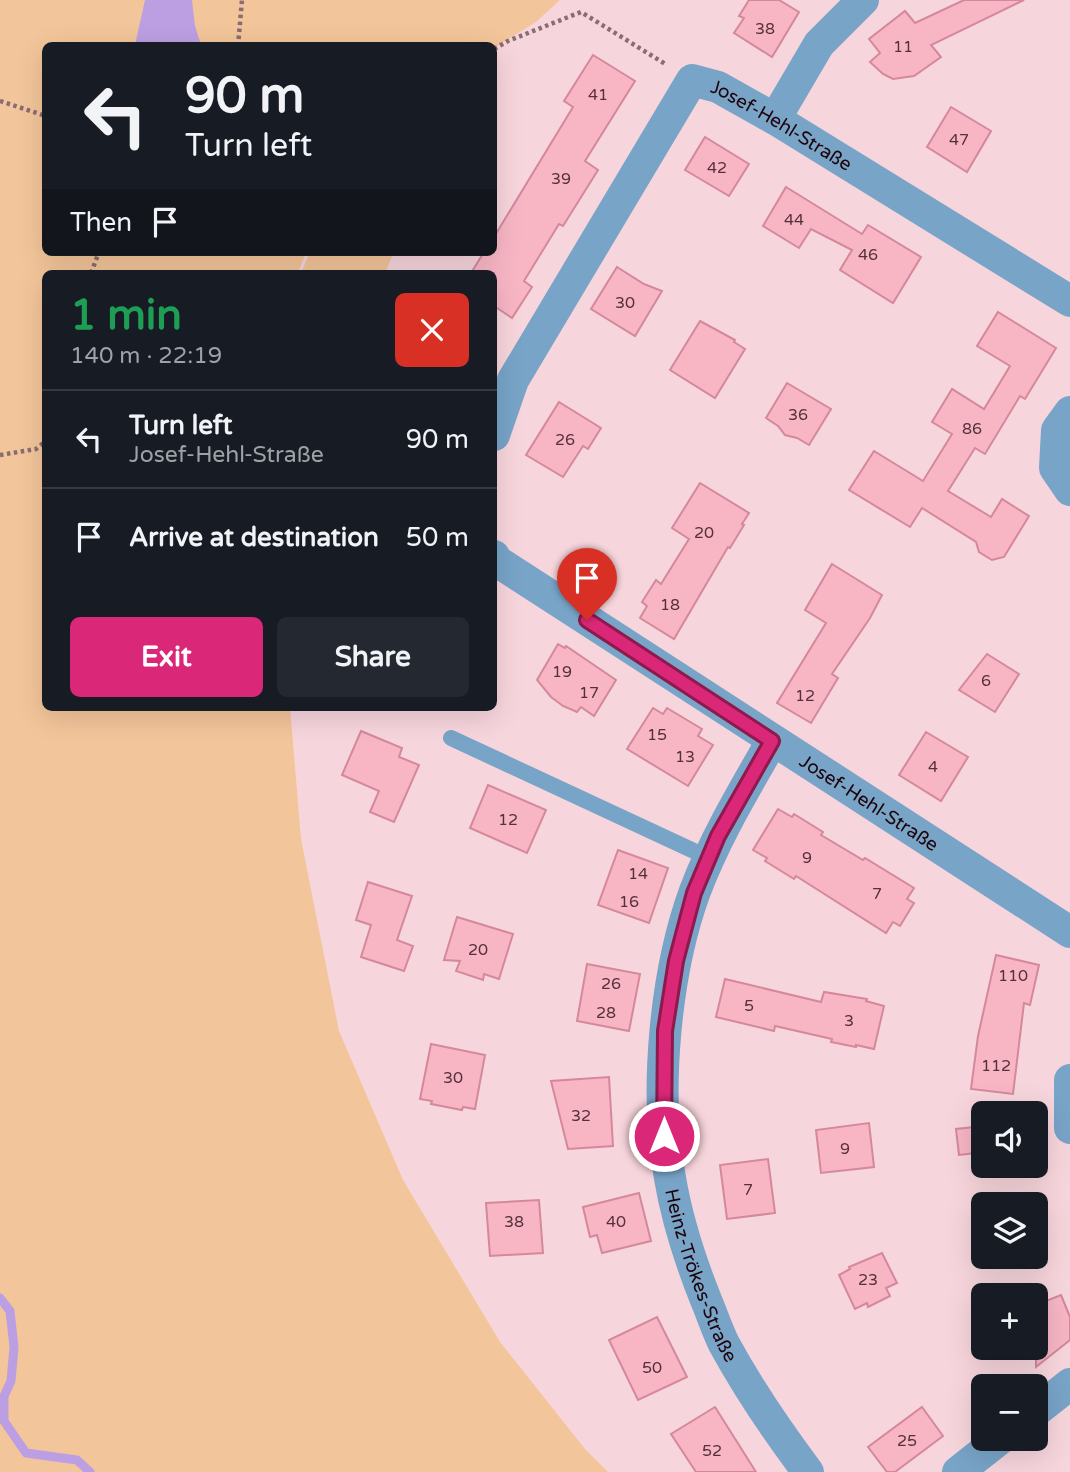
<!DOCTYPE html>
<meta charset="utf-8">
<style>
:root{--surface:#171b24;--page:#242831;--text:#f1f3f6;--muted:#9ea1a6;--line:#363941;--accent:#db2777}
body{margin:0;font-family:"Varela Round",sans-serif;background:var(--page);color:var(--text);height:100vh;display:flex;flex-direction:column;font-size:26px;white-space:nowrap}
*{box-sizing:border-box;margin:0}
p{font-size:23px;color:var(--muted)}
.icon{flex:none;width:38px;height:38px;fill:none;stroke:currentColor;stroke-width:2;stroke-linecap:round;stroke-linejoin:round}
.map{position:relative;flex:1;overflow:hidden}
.panel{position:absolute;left:42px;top:270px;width:455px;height:441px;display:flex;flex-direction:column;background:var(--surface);border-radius:10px;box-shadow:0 7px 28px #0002}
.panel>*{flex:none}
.top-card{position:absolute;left:42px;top:42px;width:455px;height:214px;border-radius:10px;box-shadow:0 7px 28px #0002;background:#171b24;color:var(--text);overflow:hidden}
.controls{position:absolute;left:971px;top:1101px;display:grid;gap:14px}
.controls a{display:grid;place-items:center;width:77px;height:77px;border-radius:10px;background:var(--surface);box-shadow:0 7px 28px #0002;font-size:35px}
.pin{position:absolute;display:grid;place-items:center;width:60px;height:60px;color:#fff;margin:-72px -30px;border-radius:50% 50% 50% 0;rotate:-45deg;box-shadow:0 0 7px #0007}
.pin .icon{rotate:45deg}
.me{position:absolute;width:77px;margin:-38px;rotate:0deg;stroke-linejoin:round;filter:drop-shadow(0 0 5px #0008)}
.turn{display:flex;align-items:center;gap:24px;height:147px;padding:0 28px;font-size:32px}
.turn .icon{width:91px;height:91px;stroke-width:2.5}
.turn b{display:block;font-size:49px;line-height:60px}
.then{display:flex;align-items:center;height:66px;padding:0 28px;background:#0003;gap:14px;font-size:26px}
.round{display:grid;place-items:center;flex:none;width:74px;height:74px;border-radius:10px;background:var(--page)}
.summary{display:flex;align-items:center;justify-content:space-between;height:119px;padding:0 28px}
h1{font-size:42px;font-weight:800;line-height:52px;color:#1e9e55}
.primary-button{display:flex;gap:14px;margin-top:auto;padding:14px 28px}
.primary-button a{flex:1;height:80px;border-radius:10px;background:var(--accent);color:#fff;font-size:28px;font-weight:800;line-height:80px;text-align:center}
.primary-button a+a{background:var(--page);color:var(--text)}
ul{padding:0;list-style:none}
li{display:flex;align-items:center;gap:21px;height:98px;padding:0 28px;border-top:2px solid var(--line)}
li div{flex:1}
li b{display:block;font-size:26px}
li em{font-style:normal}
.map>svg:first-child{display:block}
</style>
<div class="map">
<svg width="1070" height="1472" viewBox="0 0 1070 1472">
<rect width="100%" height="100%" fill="#f7d5dc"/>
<!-- green -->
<g fill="#f3c59a">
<path d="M0,0H560L536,22L494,48V46H46V252H306L298,273H46V707H290L301,839L339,1031L403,1180L500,1342L585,1449L608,1472H0Z"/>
<path d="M310,252H394L385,273H301Z"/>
</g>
<!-- water -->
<path fill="#bc9fe2" d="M145,0H192L195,26L201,45H135Z"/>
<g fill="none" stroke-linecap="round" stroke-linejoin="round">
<!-- stream -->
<path stroke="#bc9fe2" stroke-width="9" d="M0,1298L10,1311L14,1347L11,1381L4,1396V1421L26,1453L77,1460L90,1472"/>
</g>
<!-- building -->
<g fill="#f8b6c5" stroke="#d5889b" stroke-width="2">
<path d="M749,0H779L799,12L772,57L734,33L744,18L739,16Z"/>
<path d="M964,0H1024L931,45L941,57L914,76L893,79L883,74L870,62L880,53L869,39L905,11L915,23Z"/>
<path d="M593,55L635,81L585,161L598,170L563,226L559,224L524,281L532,287L512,318L494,306V273H471L484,252H494V237L573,107L564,101Z"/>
<path d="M951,107L991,131L967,172L927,147Z"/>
<path d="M705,137L749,164L729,196L685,170Z"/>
<path d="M786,187L862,234L868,225L921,257L893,303L840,270L852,250L811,229L799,248L763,226Z"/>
<path d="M617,267L644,284L662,291L635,336L591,309Z"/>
<path d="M998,312L1056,348L1025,399L1020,396L985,454L975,448L948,491L991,517L1002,499L1029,516L1004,557L992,560L979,552L976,542L922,508L910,527L849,490L874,451L923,481L952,434L932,422L952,389L984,409L1010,366L977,346Z"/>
<path d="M700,321L735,340L734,342L745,349L715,398L670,370Z"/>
<path d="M787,383L831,409L809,445L797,438L785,435L778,426L766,418Z"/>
<path d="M559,402L601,428L588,449L583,446L563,477L526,455Z"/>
<path d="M700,483L749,513L742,524L744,525L730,548L728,547L674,639L640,618L647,606L642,602L656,580L661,584L689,539L672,528Z"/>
<path d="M832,564L882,595L870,618L832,674L838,678L811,723L777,703L826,623L805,610Z"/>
<path d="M558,644L565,648L566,646L616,680L594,716L581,707L577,712L563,706L551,697L537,680Z"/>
<path d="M987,654L1019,674L995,712L959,690Z"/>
<path d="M653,708L663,714L667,708L702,729L698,736L713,745L688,786L627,749Z"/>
<path d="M361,731L402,748L399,757L419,765L394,822L370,812L379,791L342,775Z"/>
<path d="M926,732L968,757L941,801L899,775Z"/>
<path d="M488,785L546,810L527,853L470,828Z"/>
<path d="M778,809L792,817L794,814L823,832L821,835L863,860L865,858L914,888L907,899L914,903L900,926L893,922L886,933L796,876L794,879L765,861L767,858L753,850Z"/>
<path d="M618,850L668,868L649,923L598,905Z"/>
<path d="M368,882L412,896L397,940L413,946L404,971L361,957L371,925L356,920Z"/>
<path d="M457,917L513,934L499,979L484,974L483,980L456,971L460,961L444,960Z"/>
<path d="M996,955L1039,965L1030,1005L1024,1003L1013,1094L971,1089L978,1036Z"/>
<path d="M587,964L640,974L629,1031L577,1021Z"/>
<path d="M725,979L821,1002L824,992L867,999L866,1001L884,1006L874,1049L856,1045V1047L831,1042L832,1039L775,1026L774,1031L716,1017Z"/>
<path d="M431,1044L485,1055L475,1109L463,1107L462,1110L431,1104L432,1101L420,1099Z"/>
<path d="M609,1077L613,1146L568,1149L551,1081Z"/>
<path d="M869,1123L874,1167L821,1173L816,1130Z"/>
<path d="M984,1126V1152L959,1155L956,1129Z"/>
<path d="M768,1159L775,1213L727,1219L720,1165Z"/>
<path d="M639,1193L651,1241L602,1253L597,1235L590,1237L583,1207Z"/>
<path d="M539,1200L543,1253L490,1256L486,1203Z"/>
<path d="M882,1253L897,1283L886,1288L890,1296L868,1307L867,1303L855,1309L839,1275L850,1269L849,1267Z"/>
<path d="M1061,1295L1070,1317V1340L1036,1367V1305Z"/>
<path d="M657,1317L687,1377L638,1400L609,1340Z"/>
<path d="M715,1407L756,1472H696L671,1434Z"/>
<path d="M922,1407L943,1436L895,1472H887L868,1447Z"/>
</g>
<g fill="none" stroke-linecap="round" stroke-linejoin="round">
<!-- path -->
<g stroke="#8a6c73" stroke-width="4.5" stroke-dasharray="3.5 3.5" stroke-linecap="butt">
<path d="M238,46L242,0"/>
<path d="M494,49L508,41L581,12L667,65"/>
<path d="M0,101L46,116"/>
<path d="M91,273L99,252"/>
<path d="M0,455L36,449L46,441"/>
</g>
<!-- lane -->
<path stroke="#78a4c8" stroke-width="16" d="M451,738L709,858"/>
<!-- street -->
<g stroke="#78a4c8" stroke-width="32">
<path d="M775,119L819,44L863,0"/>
<path d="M1070,412L1057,430L1055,468L1070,490"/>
<path id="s1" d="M494,435L513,380L692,80L718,87L775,119L1070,301"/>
<path id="s2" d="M494,556L495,560L1070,932"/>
<path id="s3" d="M772,741C744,790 715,838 695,891C665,973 654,1093 670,1178C677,1220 690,1260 706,1300C712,1314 717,1330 724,1344C748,1388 778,1432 808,1472"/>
<path d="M1070,1080V1128"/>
<path d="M1036,1411L1070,1384"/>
<path d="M958,1472L1001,1438"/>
</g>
</g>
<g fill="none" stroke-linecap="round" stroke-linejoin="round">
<!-- route casing -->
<g stroke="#8e194d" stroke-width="18">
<path id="route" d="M587,620L772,741L718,836L694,893L676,961L665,1031L664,1136"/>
</g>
<!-- route -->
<use href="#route" stroke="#db2777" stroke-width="12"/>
</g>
<g text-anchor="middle" stroke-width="7" stroke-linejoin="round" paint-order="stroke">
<!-- number labels -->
<g font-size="16" fill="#54303a">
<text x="765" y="34">38</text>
<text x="903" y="52">11</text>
<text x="598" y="100">41</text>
<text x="959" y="145">47</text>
<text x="717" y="173">42</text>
<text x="561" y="184">39</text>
<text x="794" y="225">44</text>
<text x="868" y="260">46</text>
<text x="625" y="308">30</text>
<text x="798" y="420">36</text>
<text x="972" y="434">86</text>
<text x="565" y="445">26</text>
<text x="704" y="538">20</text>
<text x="670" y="610">18</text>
<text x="562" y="677">19</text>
<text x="986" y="686">6</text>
<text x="589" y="698">17</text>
<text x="805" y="701">12</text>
<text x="657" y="740">15</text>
<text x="685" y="762">13</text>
<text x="933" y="772">4</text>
<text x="508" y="825">12</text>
<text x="807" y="863">9</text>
<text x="638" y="879">14</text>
<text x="877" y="899">7</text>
<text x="629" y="907">16</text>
<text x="478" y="955">20</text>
<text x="1013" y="981">110</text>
<text x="611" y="989">26</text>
<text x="749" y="1011">5</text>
<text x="606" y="1018">28</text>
<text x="849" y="1026">3</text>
<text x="996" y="1071">112</text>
<text x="453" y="1083">30</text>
<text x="581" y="1121">32</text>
<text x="845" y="1154">9</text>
<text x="748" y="1195">7</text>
<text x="514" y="1227">38</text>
<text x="616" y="1227">40</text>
<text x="868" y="1285">23</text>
<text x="652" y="1373">50</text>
<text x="907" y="1446">25</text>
<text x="712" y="1456">52</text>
</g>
<!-- street labels -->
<g font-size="19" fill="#1e040b" stroke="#f9e7eb">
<text dy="7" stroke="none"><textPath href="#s1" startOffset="508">Josef-Hehl-Straße</textPath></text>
<text dy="7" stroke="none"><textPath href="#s2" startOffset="450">Josef-Hehl-Straße</textPath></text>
<text dy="7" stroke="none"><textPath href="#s3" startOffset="562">Heinz-Trökes-Straße</textPath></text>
</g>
</g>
</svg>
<div class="controls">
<a><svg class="icon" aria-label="sound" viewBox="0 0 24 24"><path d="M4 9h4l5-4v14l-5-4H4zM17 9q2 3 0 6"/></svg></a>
<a><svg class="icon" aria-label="layers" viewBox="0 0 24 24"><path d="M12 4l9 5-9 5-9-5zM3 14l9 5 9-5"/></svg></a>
<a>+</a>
<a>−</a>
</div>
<div class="pin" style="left:587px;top:620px;background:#d93025"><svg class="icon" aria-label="arrive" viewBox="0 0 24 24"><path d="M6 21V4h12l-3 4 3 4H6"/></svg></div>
<svg class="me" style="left:664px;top:1136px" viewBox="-20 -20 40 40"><circle r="17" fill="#db2777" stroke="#fff" stroke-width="3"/><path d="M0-11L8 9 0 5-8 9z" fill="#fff"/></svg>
<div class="top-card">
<div class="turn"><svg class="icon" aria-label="left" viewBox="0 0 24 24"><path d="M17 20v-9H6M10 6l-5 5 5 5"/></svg><div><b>90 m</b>Turn left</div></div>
<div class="then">Then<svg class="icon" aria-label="arrive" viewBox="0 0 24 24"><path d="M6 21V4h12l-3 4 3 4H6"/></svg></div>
</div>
<section class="panel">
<div class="summary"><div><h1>1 min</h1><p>140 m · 22:19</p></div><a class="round" style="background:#d93025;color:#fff"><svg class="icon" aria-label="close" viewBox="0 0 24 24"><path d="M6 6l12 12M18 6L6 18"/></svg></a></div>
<ul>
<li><svg class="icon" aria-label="left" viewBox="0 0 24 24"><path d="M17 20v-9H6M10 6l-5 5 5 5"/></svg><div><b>Turn left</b><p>Josef-Hehl-Straße</p></div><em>90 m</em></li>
<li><svg class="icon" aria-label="arrive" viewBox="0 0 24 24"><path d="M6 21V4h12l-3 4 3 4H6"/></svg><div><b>Arrive at destination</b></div><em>50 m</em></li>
</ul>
<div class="primary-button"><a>Exit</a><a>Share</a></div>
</section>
</div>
